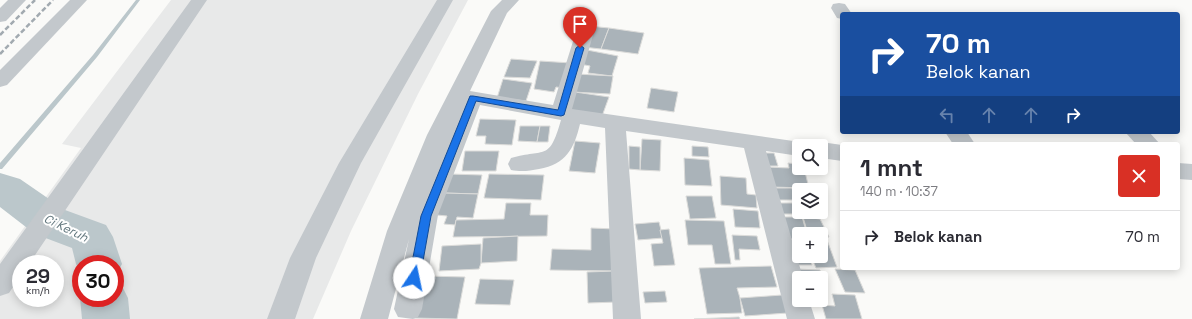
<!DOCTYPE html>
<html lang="id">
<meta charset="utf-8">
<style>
:root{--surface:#fff;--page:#f7f7f7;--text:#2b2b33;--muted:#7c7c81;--line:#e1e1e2}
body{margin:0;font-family:"Space Grotesk",sans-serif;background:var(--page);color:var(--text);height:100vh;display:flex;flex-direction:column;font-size:15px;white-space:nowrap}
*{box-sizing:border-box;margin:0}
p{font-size:13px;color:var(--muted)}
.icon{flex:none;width:22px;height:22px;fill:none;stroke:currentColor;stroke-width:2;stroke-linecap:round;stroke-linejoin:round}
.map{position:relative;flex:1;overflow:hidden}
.sheet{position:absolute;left:840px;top:142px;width:340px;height:128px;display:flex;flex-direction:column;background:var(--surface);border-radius:4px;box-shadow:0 2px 10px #0003}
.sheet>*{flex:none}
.hud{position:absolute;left:840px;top:12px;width:340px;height:122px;border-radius:4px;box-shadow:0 2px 10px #0003;background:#1a4fa0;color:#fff;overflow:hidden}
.fabs{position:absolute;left:792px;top:139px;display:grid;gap:8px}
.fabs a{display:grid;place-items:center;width:36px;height:36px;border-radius:4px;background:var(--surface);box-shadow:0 2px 10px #0003;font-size:20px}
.speed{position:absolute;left:12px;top:255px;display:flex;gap:8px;font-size:20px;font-weight:700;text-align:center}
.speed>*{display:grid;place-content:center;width:52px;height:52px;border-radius:50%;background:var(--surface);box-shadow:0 2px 10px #0003;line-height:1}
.speed small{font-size:10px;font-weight:400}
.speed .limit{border:6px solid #d22;background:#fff;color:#111}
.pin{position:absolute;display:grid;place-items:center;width:34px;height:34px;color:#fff;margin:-41px -17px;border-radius:50% 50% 50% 0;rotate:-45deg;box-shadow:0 0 4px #0007}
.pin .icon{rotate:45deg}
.me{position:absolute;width:44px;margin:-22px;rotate:11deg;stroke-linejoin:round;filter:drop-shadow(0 0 3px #0008)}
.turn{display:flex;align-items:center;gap:14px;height:84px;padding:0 20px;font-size:18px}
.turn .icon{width:52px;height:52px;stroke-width:2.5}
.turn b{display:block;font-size:28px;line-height:34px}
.lanes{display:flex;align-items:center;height:38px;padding:0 20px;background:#0003;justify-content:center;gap:20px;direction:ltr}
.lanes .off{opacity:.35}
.round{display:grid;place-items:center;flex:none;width:42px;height:42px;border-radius:4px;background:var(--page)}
.head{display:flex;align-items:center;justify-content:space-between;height:68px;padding:0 20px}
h1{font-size:24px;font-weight:700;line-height:30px}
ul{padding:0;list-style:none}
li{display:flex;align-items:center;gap:12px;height:52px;padding:0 20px;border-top:1px solid var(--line)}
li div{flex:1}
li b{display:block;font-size:15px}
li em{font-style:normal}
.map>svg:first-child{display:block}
</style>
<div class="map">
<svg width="1192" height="319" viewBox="0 0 1192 319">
<rect width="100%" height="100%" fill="#fafaf8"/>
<!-- built -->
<path fill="#e8e9e9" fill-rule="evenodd" d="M171,0H468L418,94L351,231L313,319H0V261L81,148L62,144ZM21,264H55V298H21ZM81,264H115V298H81Z"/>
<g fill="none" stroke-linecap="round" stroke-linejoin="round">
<!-- stream -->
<g fill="#bbc7cb" fill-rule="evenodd">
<path d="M136,0H140L97,57L2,169H0V163L93,55Z"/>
<path d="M11,193H15L16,195L15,197L0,205V200Z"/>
</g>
<!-- river -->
<g fill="#bbc7cb" fill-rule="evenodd">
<path d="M0,173L20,179L65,210L106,225L113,237L122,264L115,277V264H81V273L76,264L72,248L35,234L0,207Z"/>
<path d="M115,282L121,284L128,298L130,319H82L80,298L81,297V298H115Z"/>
</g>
</g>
<!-- building -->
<g fill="#aab3b9" stroke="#dcdcda">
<path d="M589,26L609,28L601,49L583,47Z"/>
<path d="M609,28L644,33L638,54L601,49Z"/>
<path d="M587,50L618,56L612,76L588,73L590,66L580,64Z"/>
<path d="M511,59L537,61L530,78L504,77Z"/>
<path d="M540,61L571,63L564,88L556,87L554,92L534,89Z"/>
<path d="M577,74L613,76L610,94L573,92Z"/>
<path d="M503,79L532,83L526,101L497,98Z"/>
<path d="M651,88L678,92L674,112L647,108Z"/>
<path d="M575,92L609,97L601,119L566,113Z"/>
<path d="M480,119L516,120L512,145L485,144L486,136H476Z"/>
<path d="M520,126H540L537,142L518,141Z"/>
<path d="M540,126H550L548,142H537Z"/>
<path d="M642,139L661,140L660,171L640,170Z"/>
<path d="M575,141L600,143L595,173L569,171Z"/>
<path d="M629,146L640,147V170L629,169Z"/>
<path d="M692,146L708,147L709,157L692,156Z"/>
<path d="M465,151H499L496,171H462Z"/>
<path d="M762,153H774L778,166H765Z"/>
<path d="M684,158L709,160L712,186L685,185Z"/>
<path d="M788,163L799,164V168H804L809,188L771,187L767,167L789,168Z"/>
<path d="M449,174L482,175L478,194L444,193Z"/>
<path d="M489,174L544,175L541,200L484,198Z"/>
<path d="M720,176L746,178L747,194L756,195L757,208L721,205Z"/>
<path d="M774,188H792L795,200H777Z"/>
<path d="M444,193L478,194L473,218L457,217L455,225L444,224L447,216L437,215Z"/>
<path d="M686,196H712L716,218L690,219Z"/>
<path d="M506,203H531L530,215H548L547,236L453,237L456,220L504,219Z"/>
<path d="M779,203H797L800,214H782Z"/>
<path d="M733,209L758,211L760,228L735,227Z"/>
<path d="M783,217H802L807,234H799V239H788Z"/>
<path d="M803,217L820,219L829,237L821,238V234H808Z"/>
<path d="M685,220L724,221L731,264H715L712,245H688Z"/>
<path d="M659,222L663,238L638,240L635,224Z"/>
<path d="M591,228L615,229V271L550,270L552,249L591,250Z"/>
<path d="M669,229L675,265L654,266L651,244L663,243L660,230Z"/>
<path d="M732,235L757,236L760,250L739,249L740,260H735Z"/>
<path d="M518,236L517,261L481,263L483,238Z"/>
<path d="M827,240L837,267L816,268L811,256H821V241Z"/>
<path d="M789,242H799V256H809L812,265H797Z"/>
<path d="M481,244V263L479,269L439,271L442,246Z"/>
<path d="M771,266L777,287L737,288L740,298L742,313L707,314L699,268Z"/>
<path d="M796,269L820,270L827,295H821V278H799V284Z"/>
<path d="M835,269L855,270L865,293L845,292Z"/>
<path d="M615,271L617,302L588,303L587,272Z"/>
<path d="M425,276L465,277L457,319L414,318Z"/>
<path d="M480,279L514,280L510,305L475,304Z"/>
<path d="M665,291L667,302L645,303L643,292Z"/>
<path d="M832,294L855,295L862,319H826L822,305L835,306Z"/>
<path d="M782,295L788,313L745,316L740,298Z"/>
<path d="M739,317L740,319H694Z"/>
</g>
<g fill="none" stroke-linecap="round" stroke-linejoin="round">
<!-- minor -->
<g fill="#c3c8cc" fill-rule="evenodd">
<path d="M8,0H26L6,21L0,22V8Z"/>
<path d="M70,0H87L7,85L0,87V70Z"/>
<path d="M191,0H207L29,264H21V275L9,293L0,296V264Z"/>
<path d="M437,0H453L361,163L316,258L295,319H267L290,258L339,163Z"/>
<path d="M502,0H519L507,13L470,91L553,105L575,35L578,31L584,30L590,31L593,35L572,109L807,143L809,146H799V156L766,151L803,278H799V300H809L815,319H787L744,148L626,131L641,319H613L605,128L580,124C574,149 566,164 539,169C529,171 521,172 511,170L508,164L511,158C546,148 549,162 561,120L480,105L438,215L422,309L418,317L413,319L398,317L394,309L409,239L388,319H360L387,231L427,135L491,11Z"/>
<path d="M839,3L845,4L852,14H842V19L837,18L831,8L833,4Z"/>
<path d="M945,132H967L975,144H953Z"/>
<path d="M1125,132H1149L1160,144H1136Z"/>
<path d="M821,142L842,145V161L821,158V146H813Z"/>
<path d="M1178,163L1192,164V180L1178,179Z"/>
</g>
<!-- rail -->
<g stroke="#a2aab0" stroke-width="2.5" stroke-dasharray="5 2.5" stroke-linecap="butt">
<path d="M0,35L35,0"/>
<path d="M0,54L53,0"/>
</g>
</g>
<!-- route -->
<path fill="#1a73e8" stroke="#114b97" d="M580,45L584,48L564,115L561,116L476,101L431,216L420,278L418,281L414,283L411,281L409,278L421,216L470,96H473L558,110L576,48Z"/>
<g text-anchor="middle" stroke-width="4" stroke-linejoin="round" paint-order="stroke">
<!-- water labels -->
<g font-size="12" font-style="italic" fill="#60757c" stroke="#fff">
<text transform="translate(66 228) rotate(26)" y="4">Ci Keruh</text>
</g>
</g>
</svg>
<div class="fabs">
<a><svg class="icon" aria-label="search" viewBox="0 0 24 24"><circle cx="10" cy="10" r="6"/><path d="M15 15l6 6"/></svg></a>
<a><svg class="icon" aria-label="layers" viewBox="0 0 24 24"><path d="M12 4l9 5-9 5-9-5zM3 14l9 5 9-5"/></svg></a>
<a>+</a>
<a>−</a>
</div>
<div class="speed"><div>29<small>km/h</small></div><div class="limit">30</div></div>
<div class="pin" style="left:580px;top:48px;background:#d93025"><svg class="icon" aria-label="arrive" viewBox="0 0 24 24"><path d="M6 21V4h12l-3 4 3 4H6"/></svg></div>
<svg class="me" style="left:414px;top:278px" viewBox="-20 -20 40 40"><circle r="19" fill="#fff"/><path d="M0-13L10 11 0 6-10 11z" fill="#1a73e8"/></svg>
<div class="hud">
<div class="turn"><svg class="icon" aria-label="right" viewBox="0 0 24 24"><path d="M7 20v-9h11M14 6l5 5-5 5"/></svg><div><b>70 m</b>Belok kanan</div></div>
<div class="lanes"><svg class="icon off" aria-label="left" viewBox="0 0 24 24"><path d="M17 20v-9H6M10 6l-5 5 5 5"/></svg><svg class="icon off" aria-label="ahead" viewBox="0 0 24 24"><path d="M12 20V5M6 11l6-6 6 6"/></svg><svg class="icon off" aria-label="ahead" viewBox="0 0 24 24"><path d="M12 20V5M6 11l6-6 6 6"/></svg><svg class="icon" aria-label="right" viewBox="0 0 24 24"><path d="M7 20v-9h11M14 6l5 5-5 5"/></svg></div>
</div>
<section class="sheet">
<div class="head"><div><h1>1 mnt</h1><p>140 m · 10:37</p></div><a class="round" style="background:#d93025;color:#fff"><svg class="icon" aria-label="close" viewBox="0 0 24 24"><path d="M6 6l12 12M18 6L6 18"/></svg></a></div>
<ul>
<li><svg class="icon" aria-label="right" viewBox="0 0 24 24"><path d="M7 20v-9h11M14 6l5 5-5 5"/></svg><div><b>Belok kanan</b></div><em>70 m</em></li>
</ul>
</section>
</div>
